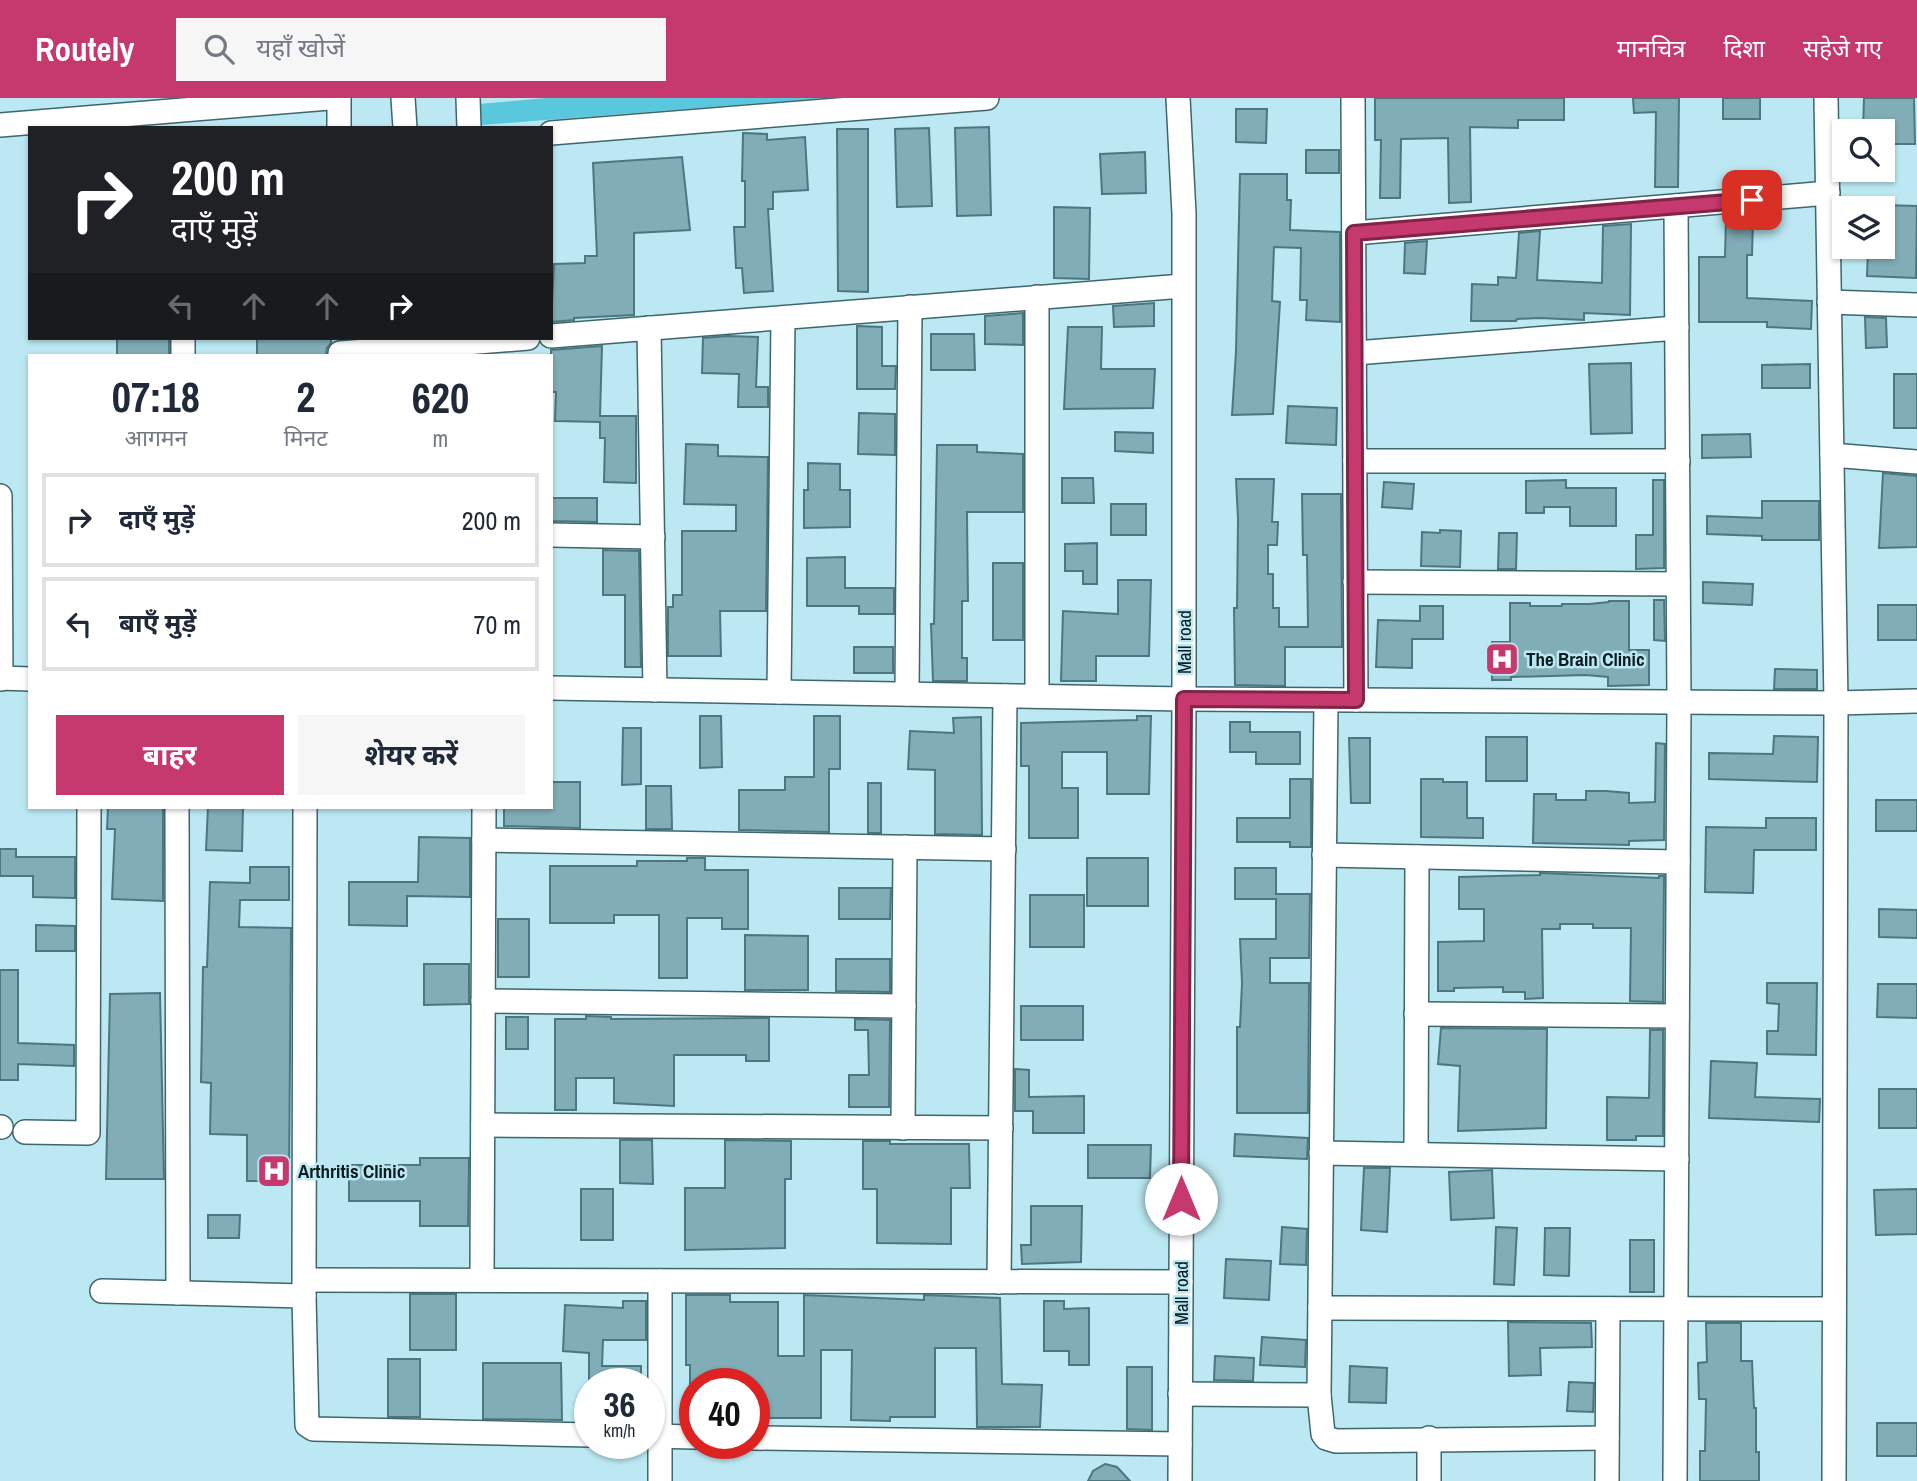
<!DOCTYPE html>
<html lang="hi">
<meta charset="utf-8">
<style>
:root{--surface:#fff;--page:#f6f6f7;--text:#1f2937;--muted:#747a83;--line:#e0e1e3;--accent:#c5396e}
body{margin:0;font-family:"Archivo Narrow","Noto Sans Devanagari",sans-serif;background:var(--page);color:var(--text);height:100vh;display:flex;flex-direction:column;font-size:26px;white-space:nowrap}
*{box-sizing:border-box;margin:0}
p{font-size:23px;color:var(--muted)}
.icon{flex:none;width:38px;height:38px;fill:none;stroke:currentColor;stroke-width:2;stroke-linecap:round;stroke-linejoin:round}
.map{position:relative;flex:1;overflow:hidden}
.details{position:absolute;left:28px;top:256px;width:525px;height:455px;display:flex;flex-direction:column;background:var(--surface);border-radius:0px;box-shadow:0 2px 5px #0004}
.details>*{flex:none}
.guide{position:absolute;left:28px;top:28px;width:525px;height:214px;border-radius:0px;box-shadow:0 2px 5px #0004;background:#202124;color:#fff;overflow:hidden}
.tools{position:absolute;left:1832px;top:21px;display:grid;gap:14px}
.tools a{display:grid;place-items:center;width:63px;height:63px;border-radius:0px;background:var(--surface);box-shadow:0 2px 5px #0004;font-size:35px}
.speed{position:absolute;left:574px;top:1270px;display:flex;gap:14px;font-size:35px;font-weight:700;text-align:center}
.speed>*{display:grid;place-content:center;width:91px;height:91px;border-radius:50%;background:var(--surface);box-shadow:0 2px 5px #0004;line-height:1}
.speed small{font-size:18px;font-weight:400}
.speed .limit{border:10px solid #d22;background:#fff;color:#111}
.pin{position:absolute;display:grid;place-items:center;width:60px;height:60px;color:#fff;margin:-30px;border-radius:14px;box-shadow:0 4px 10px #0006}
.me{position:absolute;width:77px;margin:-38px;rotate:0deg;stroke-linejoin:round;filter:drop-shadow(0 0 5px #0008)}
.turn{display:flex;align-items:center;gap:24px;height:147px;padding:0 28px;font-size:32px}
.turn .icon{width:91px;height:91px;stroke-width:2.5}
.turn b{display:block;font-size:49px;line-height:60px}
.lanes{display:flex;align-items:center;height:66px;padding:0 28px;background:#0003;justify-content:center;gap:35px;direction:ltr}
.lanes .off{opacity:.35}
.eta{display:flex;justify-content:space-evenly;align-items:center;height:119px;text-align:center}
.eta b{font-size:42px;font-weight:700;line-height:49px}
.primary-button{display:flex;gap:14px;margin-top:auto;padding:14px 28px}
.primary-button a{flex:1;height:80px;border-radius:0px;background:var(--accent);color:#fff;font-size:28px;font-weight:700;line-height:80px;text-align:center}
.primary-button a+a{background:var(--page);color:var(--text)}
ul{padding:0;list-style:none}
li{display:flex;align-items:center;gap:21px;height:94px;margin:0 14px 10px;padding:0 14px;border:4px solid var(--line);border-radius:0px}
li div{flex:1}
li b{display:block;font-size:26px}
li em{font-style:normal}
header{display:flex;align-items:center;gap:42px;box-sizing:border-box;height:98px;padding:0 35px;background:var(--accent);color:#fff}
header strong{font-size:33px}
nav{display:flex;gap:38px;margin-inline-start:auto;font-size:24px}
.search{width:490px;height:63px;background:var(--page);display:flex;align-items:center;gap:18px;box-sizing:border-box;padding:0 24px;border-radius:0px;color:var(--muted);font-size:26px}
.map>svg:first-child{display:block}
</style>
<header>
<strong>Routely</strong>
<div class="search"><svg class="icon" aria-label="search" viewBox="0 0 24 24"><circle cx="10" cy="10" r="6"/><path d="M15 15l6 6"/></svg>यहाँ खोजें</div>
<nav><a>मानचित्र</a><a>दिशा</a><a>सहेजे गए</a></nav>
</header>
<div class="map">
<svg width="1917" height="1383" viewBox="0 0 1917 1383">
<rect width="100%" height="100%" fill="#bbe8f2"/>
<!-- green -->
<path fill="#59c7dc" d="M546,0H825L481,27L479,6Z"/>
<!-- building -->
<g fill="#81adb6" stroke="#4d777f" stroke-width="2">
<path d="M1375,0H1564V22H1518V30L1470,29L1471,104L1449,105L1448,40L1401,41L1400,100H1380L1381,42H1375Z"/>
<path d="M1633,0H1679L1678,89H1655L1656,14L1634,15Z"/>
<rect x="1723" y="0" width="37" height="21"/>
<path d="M1864,0H1914L1915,46H1883V33H1863Z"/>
<path d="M1236,11H1267L1266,45L1236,44Z"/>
<path d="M989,29L991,117L957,118L955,30Z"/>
<path d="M929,30L932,108L897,109L895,31Z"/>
<path d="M837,31H868V194L838,193Z"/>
<path d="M743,35L767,36V42L805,39L808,92L773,94V111H768L773,193L744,195L742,170H736L734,129H745V83H742Z"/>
<rect x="1306" y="52" width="33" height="23"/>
<path d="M1145,54L1146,95L1102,96L1100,56Z"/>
<path d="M682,59L690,132L634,135V217L574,220V222L551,224L554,166L585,165V158H597L593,65Z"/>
<path d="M1240,76H1287V102H1291L1290,132L1340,134V224L1306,222L1307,202H1300L1301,150L1274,149L1272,203L1280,204L1273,316L1232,317L1236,253Z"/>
<path d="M1883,107L1917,108L1916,180L1867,178L1868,151L1883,152Z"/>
<path d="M1054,109L1090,110L1089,181L1054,180Z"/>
<path d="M1726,121L1753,122L1752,157H1747V200L1812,203L1811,231L1767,229V224H1699V159H1725Z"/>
<path d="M1631,126L1630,217L1584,215V222L1539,220L1517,221L1516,223H1471L1472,186L1498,187V179L1516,180L1519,135L1540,133L1537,182L1602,185L1603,128Z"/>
<path d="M1427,143L1425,176L1404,175L1405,145Z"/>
<path d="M1154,205V228L1114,229L1113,208Z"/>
<path d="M1023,215V247L985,246V218Z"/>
<path d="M1865,219L1886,220L1887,249L1866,250Z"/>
<path d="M857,228L882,229V268H896L895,291H857Z"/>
<path d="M1068,229H1102L1101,271H1155L1153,310L1064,311Z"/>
<path d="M931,236H974L975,272H931Z"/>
<path d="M728,238L758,239L756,289H768V309H738L739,276L702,275L703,240Z"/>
<rect x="117" y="240" width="52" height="17"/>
<path d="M257,240H331V245L327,250L326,257H257Z"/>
<path d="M602,248L600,318H636V385L604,384L605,340H600V324L555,323L556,294H551V252Z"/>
<path d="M1631,265L1632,335L1591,336L1589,266Z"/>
<path d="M1810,266V290H1762V267Z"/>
<rect x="1894" y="276" width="23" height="54"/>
<path d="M1288,308L1337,310L1336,347L1286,345Z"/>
<path d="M859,315L895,316V357L858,356Z"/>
<path d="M1115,334L1153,335V355L1115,353Z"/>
<path d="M1750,336L1751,359L1702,360V337Z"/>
<path d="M686,346L718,347V358L768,359L766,513H720L721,558H668V509H673V497H682V433H736V407L684,406Z"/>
<path d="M937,347H977V354L1023,356V414H967L968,503H962V560H967V583H933L931,526H934Z"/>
<path d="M808,365L840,366V392H850V429L804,430V392H808Z"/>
<path d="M1883,375L1917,378V449L1879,450Z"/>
<path d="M1062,380H1093L1094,405H1062Z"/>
<path d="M1236,381H1274L1272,424H1278L1277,447H1268V476H1273V510H1279V529H1308L1307,457H1303L1302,396H1341L1342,549H1285V588L1235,587L1234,510H1237L1238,421Z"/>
<path d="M1566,382V390H1616V428H1570V409H1544V415H1526V383Z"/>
<path d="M1653,382H1664V470L1636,471V437H1653Z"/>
<path d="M1384,384L1414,386L1412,411L1382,409Z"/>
<path d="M551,400H597V424L551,423Z"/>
<path d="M1762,403H1819V442H1762V438L1707,436V418L1762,420Z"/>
<rect x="1111" y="406" width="35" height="31"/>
<path d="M1440,432L1461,433L1460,469L1421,468L1422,434L1440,435Z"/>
<path d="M1499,435H1517L1516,471H1498Z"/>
<path d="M1097,445V486H1083V473H1065V446Z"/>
<path d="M603,452L639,453L641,569H625V497H603Z"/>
<path d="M845,459V490H894V516H859V508H807V460Z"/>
<rect x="993" y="465" width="30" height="77"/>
<path d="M1118,482H1151L1149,558H1096V583H1061L1063,513L1118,516Z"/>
<path d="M1703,484L1753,486L1752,507L1703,505Z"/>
<path d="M1654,502H1664L1665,543L1654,542Z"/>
<path d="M1609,503H1629V552H1649V587L1608,588V579L1586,577L1511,579V582H1492V544H1510V505H1530V508H1562V506H1589L1609,504Z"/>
<rect x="1878" y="507" width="39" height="35"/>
<path d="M1420,508H1443V541H1412V570L1376,569L1378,522L1420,523Z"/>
<rect x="854" y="549" width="39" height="26"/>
<path d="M1775,571L1817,572V591H1774Z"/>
<path d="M700,618H721L722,669L700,670Z"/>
<path d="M814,618H840V671H829V734L739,732V692H785V679H814Z"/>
<path d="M1137,618H1151L1149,696H1107V654H1062V690H1078V740H1029V668H1021V625L1137,622Z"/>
<path d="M981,619L982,737L935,736V672L908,671L910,633L954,635L953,620Z"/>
<path d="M1230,624H1250V634H1300V666H1256V654H1230Z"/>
<path d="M623,630H641V686L622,687Z"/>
<path d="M1774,638L1818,639L1817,684L1709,681V655L1773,656Z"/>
<rect x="1486" y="639" width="41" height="44"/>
<path d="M1349,640H1370V705H1351Z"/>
<path d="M1656,645L1665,646L1664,742L1629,743V747L1533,745L1534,696H1556V702H1586V693H1606L1629,695V705L1655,704Z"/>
<path d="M1290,681H1311V749H1290V744H1237V720H1290Z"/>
<path d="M1421,681H1443V684H1467V720H1483V740L1421,739Z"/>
<path d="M551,684H580V730L504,728V709H551Z"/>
<rect x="868" y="685" width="13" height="50"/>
<path d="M646,688H671L672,731H646Z"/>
<rect x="1876" y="702" width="41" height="31"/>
<path d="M108,709H163V803L112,801L115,731H107Z"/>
<path d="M208,709H243L242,753L206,752Z"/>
<path d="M1766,720H1816V752H1754L1753,795L1705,794L1706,729L1766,730Z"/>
<path d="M419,739L470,740V799L407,798V828L349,827V784H418Z"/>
<path d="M0,751H16V759H75V800L33,799V778H0Z"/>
<path d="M687,760H705V772H748V831H722V820H687V880H659V817H614V825H550V768H637V763H687Z"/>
<rect x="1087" y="760" width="61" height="48"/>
<path d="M250,769H289V802H240L239,829L291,830L289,1083H247V1037L210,1036L211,985L201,984L203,869H207L210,784L250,785Z"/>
<path d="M1235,770H1276V796H1310L1309,860H1270V885H1309L1308,1015H1237V929H1240L1242,885L1240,841H1276V801H1235Z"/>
<path d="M1540,775L1659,780V778H1664L1663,904L1630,903L1631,830H1593V826H1560V831H1542L1543,900L1525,901V894H1503V889L1454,890V893H1438V844L1484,843V811H1459V779L1540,777Z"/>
<path d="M839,790H891L890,821H839Z"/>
<rect x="1030" y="797" width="54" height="52"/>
<path d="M1879,811L1917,812V840L1879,839Z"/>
<rect x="498" y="821" width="31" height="58"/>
<path d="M36,827L75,828V853H36Z"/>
<path d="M745,837L808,838V892H745Z"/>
<path d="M836,861H890V894L836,893Z"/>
<path d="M424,866H469V906L424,907Z"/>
<path d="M0,872H18V945L74,947V968L18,966V982H0Z"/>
<path d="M1767,885H1817L1816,957L1767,956V933H1778L1779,906L1767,905Z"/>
<path d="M1878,886H1917V920L1877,919Z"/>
<path d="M160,895L164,1081H106L110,896Z"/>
<rect x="1021" y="908" width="62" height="34"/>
<path d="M586,918L611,919V921L769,920V963H746V957H674V1008L614,1005V980H576V1012H555V921H586Z"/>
<rect x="506" y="919" width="22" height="32"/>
<path d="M855,921L890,922L889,1009H849V977H869L868,932H855Z"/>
<path d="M1441,930L1547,931L1546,1030L1458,1033L1460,968L1438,966Z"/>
<path d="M1650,932H1663V1038H1636V1042H1607V999L1649,1000Z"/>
<path d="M1711,963L1757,965L1755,999L1820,1001L1819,1024L1709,1020Z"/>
<path d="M1015,971L1029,972V999L1084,998V1035H1033V1013H1015Z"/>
<rect x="1879" y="991" width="38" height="39"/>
<path d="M1235,1036L1308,1040L1307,1061L1234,1058Z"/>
<path d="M620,1042H652L653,1086L620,1085Z"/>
<path d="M725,1042L791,1043V1081H785V1150L685,1152V1090H725Z"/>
<path d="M863,1043H890V1046H969L970,1090H951V1146L877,1145V1091H863Z"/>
<path d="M1088,1047H1151L1150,1080H1088Z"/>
<path d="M420,1060H469L468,1128H420V1103H349V1067H420Z"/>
<path d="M1364,1070H1390L1387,1134L1361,1132Z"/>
<path d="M1492,1072L1494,1120L1451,1122L1449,1074Z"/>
<rect x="581" y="1091" width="32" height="51"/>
<path d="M1917,1091V1136L1876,1137L1874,1092Z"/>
<path d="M1031,1108H1082L1081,1164L1022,1166L1021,1147H1031Z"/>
<path d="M208,1117H240L239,1140H208Z"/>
<path d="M1282,1129L1307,1131L1306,1167L1280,1166Z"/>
<path d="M1496,1129L1517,1130L1514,1187L1494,1186Z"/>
<path d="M1545,1130H1570L1569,1178L1544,1177Z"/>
<rect x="1630" y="1142" width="24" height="52"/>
<path d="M1226,1161L1271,1163L1269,1202L1224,1200Z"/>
<rect x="410" y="1196" width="46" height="56"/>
<path d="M686,1197H730V1204H778V1258H804V1197L924,1202V1197L1000,1200L1002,1286L1042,1287L1040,1329H977L976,1250H935V1319H890V1323L851,1322L852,1252H821V1320H754V1286H690V1267H686Z"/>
<path d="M623,1203H646V1242H603L602,1268H641V1286H589V1255L563,1253L565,1207L623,1210Z"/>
<path d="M1044,1203H1064V1211L1089,1210V1267H1069V1253H1044Z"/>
<path d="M1508,1224L1591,1225L1592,1249L1540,1250L1541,1277L1509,1278Z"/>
<path d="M1706,1225H1741V1263H1752L1754,1310H1756V1354H1759V1383H1700V1353H1705L1706,1301H1699L1698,1265L1707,1264Z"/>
<path d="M1262,1239L1306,1242L1305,1269L1260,1267Z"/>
<path d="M1215,1258L1254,1260L1253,1283L1214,1282Z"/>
<rect x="388" y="1261" width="32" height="58"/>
<path d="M483,1265H561L562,1322L483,1321Z"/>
<path d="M1350,1268L1387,1270L1386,1305L1349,1304Z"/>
<path d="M1127,1269H1152V1332L1127,1331Z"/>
<path d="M1569,1284L1594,1285L1593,1314L1567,1313Z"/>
<rect x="1877" y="1325" width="40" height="33"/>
<path d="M1105,1366L1117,1369L1130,1383H1088L1093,1373Z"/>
</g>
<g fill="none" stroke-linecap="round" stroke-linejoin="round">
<!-- minor casing -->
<g stroke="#3d666e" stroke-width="26">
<g id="minor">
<path d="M339,0V30"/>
<path d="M403,0L405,30"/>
<path d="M468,0L469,30"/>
<path d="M1178,0L1184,116V601L1180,1383"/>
<path d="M1353,0L1356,602"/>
<path d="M1826,0L1836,605L1834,1383"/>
<path d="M0,27L329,0"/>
<path d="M551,35L987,0"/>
<path d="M1354,135L1828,95"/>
<path d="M1037,199V598"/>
<path d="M1829,204L1917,207"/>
<path d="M649,230L655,592"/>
<path d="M551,238L1183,188"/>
<path d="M183,240V257"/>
<path d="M340,255L528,240"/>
<path d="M1355,255L1677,230"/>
<path d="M1832,357L1917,364"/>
<path d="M1355,363H1678"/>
<path d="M0,398L1,581"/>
<path d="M551,437L653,439"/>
<path d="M1355,484L1678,486"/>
<path d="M0,580L30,581"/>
<path d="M551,590L1184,601L1836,605L1917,603"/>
<path d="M779,594L783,220"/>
<path d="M907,596L910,209"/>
<path d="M1326,602L1319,1297L1323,1336L1326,1340L1336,1343L1607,1340"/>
<path d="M177,709L178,1195"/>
<path d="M305,709L304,1198L307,1327L313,1331L590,1337"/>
<path d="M484,742L1004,751"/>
<path d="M1324,757L1678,764"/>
<path d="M483,903L904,908"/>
<path d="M1416,916L1677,918"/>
<path d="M483,1027L1001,1030"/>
<path d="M0,1029H1"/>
<path d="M903,1030L905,749"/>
<path d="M25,1034L88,1035L89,709"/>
<path d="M1321,1055L1677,1061"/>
<path d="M1416,1055L1417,759"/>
<path d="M305,1182L1181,1184"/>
<path d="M482,1182L484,709"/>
<path d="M660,1183V1383"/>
<path d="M999,1184L1005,598"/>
<path d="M102,1193L304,1198"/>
<path d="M1320,1210L1834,1211"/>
<path d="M1180,1296L1319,1297"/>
<path d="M649,1338L695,1339"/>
<path d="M754,1340L1180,1346"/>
<path d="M1429,1383V1340"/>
<path d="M1607,1383L1608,1211"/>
<path d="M1675,1383L1679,604L1676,108"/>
</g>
</g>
<!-- minor -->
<use href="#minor" stroke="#fff" stroke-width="23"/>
</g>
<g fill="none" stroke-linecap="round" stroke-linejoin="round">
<!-- route casing -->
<g stroke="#802548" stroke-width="18">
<path id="route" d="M1181,1101L1184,601L1356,602L1354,135L1752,102"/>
</g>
<!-- route -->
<use href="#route" stroke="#c5396e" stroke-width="12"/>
</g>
<!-- icons -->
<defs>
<g id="hospital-square" transform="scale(1.75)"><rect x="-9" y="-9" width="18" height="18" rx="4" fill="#c5396e" stroke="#bbe8f2"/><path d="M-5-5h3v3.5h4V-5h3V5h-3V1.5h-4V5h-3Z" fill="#fff"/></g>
</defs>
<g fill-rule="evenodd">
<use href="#hospital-square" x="1502" y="561"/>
<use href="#hospital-square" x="274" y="1073"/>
</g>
<g text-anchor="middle" stroke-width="5" stroke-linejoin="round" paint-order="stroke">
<!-- street labels -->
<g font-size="19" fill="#0b1c1f" stroke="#bbe8f2">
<text transform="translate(1184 544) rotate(-90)" y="7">Mall road</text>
<text transform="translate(1181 1195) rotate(-90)" y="7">Mall road</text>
</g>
<!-- poi labels -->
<g font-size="19" font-weight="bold" fill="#0b1c1f" stroke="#bbe8f2" text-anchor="start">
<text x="1526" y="568">The Brain Clinic</text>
<text x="298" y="1080">Arthritis Clinic</text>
</g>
</g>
</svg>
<div class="tools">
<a><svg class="icon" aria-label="search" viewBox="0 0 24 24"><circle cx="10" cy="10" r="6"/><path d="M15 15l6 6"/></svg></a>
<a><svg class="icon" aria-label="layers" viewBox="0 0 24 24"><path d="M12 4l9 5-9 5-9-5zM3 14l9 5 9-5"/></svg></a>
</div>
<div class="speed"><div>36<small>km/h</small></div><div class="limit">40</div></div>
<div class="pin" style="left:1752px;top:102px;background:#d93025"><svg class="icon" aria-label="arrive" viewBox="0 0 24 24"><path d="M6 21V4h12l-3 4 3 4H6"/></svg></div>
<svg class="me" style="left:1181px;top:1101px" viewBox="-20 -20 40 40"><circle r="19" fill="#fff"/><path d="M0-13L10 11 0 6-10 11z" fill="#c5396e"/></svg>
<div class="guide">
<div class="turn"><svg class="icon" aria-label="right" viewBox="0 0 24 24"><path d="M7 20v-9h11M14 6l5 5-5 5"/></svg><div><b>200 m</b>दाएँ मुड़ें</div></div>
<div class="lanes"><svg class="icon off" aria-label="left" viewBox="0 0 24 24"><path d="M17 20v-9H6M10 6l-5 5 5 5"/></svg><svg class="icon off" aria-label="ahead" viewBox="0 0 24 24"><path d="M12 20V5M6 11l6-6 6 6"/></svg><svg class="icon off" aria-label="ahead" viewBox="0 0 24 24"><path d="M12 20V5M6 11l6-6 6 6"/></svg><svg class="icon" aria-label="right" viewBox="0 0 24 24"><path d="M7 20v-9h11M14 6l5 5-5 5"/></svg></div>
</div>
<section class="details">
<div class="eta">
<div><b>07:18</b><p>आगमन</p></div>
<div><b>2</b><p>मिनट</p></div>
<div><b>620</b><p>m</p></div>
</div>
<ul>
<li><svg class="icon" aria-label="right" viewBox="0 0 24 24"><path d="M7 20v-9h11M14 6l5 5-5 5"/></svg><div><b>दाएँ मुड़ें</b></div><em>200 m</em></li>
<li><svg class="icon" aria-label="left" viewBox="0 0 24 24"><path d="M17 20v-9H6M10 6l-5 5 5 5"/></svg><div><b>बाएँ मुड़ें</b></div><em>70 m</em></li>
</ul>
<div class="primary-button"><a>बाहर</a><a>शेयर करें</a></div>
</section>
</div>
